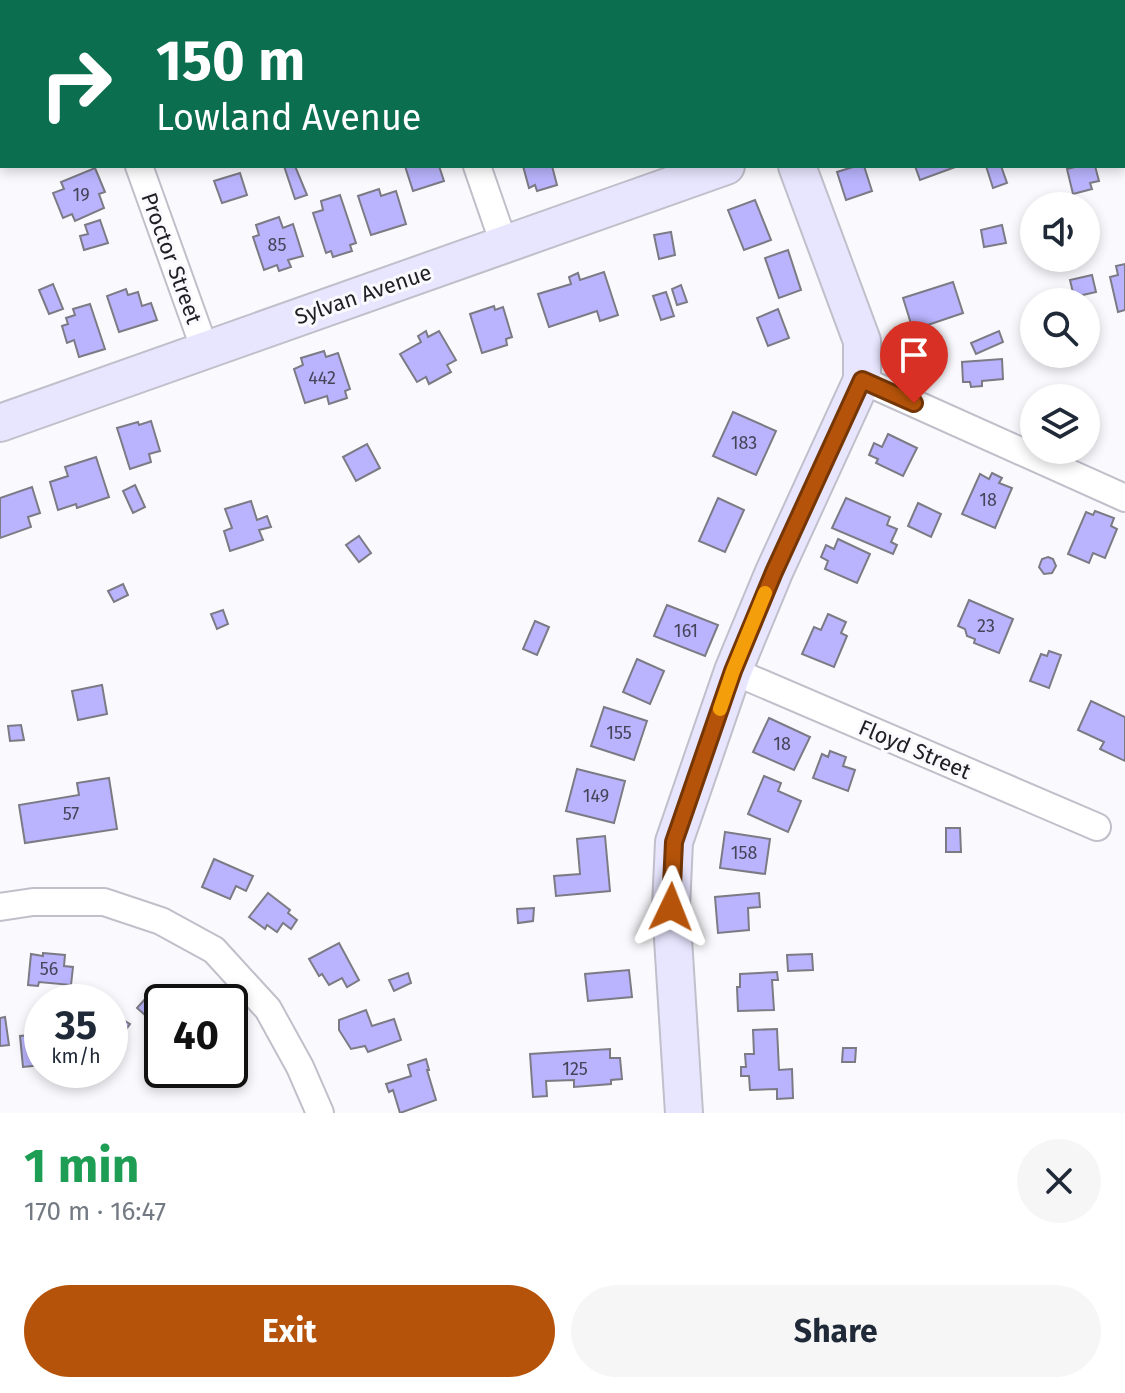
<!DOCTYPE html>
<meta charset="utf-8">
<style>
:root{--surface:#fff;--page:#f6f6f7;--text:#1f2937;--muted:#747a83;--accent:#b45309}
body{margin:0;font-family:"Fira Sans",sans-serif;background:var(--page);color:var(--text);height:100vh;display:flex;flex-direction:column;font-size:30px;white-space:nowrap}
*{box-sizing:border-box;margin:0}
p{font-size:26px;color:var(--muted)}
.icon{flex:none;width:44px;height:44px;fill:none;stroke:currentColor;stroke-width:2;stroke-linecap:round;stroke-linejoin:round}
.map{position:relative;height:1113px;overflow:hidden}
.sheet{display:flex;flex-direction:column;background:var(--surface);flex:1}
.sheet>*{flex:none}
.banner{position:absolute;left:0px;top:0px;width:1126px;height:168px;box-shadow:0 4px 12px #0003;background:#0b6e4f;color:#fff;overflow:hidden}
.fabs{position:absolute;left:1020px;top:192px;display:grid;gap:16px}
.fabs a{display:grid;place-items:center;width:80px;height:80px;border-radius:50%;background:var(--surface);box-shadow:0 4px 12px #0003;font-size:40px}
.speed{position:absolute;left:24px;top:984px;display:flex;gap:16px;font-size:40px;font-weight:700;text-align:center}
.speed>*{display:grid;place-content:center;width:104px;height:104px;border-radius:50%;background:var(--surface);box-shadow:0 4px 12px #0003;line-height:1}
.speed small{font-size:20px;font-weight:400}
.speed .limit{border:4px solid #111;border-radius:12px;background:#fff;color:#111}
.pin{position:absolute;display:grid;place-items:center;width:68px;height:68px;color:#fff;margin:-82px -34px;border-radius:50% 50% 50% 0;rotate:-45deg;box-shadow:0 0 8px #0007}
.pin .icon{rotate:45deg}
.me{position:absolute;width:88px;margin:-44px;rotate:2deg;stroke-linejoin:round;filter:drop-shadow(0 0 6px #0008)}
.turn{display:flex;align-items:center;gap:28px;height:168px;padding:0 24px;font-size:36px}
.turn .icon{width:104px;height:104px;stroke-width:2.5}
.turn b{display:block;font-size:56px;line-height:68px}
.round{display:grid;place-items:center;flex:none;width:84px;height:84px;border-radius:42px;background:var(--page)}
.head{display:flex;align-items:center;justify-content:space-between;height:136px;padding:0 24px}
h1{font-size:48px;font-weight:700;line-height:60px;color:#1e9e55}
.primary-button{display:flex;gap:16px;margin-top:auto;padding:16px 24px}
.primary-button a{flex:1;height:92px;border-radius:48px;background:var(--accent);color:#fff;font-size:32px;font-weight:700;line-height:92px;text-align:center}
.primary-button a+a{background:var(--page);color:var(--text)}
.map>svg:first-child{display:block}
</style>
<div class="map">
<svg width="1125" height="1113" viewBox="0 0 1125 1113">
<rect width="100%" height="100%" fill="#fafafe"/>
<!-- building -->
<g fill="#b9b4fd" stroke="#7c7b85" stroke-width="2">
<path d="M284,166H295L307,195L295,199Z"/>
<path d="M405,166H439L444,181L413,191Z"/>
<path d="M523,166H552L557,185L537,191L535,185L529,188Z"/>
<path d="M856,166H864L872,191L846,200L837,172Z"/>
<path d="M915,166H958L920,180Z"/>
<path d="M986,166H1001L1007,183L993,188Z"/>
<path d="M1079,166H1095L1099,181L1090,183L1092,189L1073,194L1067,169Z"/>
<path d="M95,168L105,192L99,194L104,208L75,221L72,214L63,218L53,193L64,189L61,182Z"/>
<path d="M240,173L247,195L222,203L214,181Z"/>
<path d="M379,189L381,196L396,191L406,224L371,235L358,196Z"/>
<path d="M340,195L356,243L350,245L352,251L333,257L331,251L326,253L313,213L323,210L321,201Z"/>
<path d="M755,200L771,240L744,250L728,210Z"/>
<path d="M279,217L283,228L293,224L303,256L288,260L291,267L279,271L277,265L264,270L253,237L259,235L256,225Z"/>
<path d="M100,220L108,243L84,250L80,236L88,234L85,225Z"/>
<path d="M1002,225L1006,243L984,247L981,230Z"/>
<path d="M671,232L675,255L659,259L654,235Z"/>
<path d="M788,250L801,290L779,298L765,258Z"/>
<path d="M1125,264V310L1118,312L1110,277L1118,275L1116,266Z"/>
<path d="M604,272L618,315L600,321L597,311L549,327L538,294L571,284L569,277L578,273L580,280Z"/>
<path d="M1092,275L1096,292L1074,297L1070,280Z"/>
<path d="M953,282L963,313L913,330L903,298Z"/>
<path d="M53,284L63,309L49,314L39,290Z"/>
<path d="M681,285L687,302L677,305L672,289Z"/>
<path d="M126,289L128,295L138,292L142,306L151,303L157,320L119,332L107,296Z"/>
<path d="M666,292L674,316L661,320L653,296Z"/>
<path d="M90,304L105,349L79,357L74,340L67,343L62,326L68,324L66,318L75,315L73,309Z"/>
<path d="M494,306L495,310L503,307L512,337L506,339L507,345L482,353L470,314Z"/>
<path d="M778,309L789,338L768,346L757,318Z"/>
<path d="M426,331L428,337L439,331L456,360L447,365L451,372L429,384L426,377L417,382L400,354L421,342L418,336Z"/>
<path d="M999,331L1003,342L976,354L971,343Z"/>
<path d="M324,351L326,357L338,353L350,389L345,391L347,398L329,404L327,396L305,403L294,369L303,365L301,358Z"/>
<path d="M1002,359L1003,379L982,381V386L971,387L970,382H963L962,362Z"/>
<path d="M733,412L776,431L756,475L713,456Z"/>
<path d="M151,421L160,451L149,454L151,462L130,469L117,428L138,422L139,425Z"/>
<path d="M888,434L917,448L903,476L876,463L878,459L869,455L874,443L882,447Z"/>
<path d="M367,444L380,468L356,481L343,457Z"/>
<path d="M96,457L109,497L77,508L76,504L58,510L50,482L68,476L65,467Z"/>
<path d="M992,473L1002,478L999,483L1012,488L995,528L962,514L980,474L989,479Z"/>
<path d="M135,485L145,507L133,513L123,491Z"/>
<path d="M32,487L40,513L28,517L31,527L0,538V498Z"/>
<path d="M718,498L744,510L725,552L699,541Z"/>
<path d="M846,498L890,517L887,525L897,529L891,542L897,545L893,554L832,528Z"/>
<path d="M251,501L257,520L267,516L271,527L259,530L263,540L230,551L224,531L232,528L225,509Z"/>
<path d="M918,503L941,514L931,537L908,526Z"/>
<path d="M1095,511L1114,518L1111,526L1117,529L1105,558L1093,553L1089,563L1068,554L1086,512L1093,515Z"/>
<path d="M359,536L371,553L359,562L346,545Z"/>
<path d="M838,539L870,554L857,583L825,569L828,561L821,557L826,545L834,549Z"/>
<path d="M1048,557L1053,559L1056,566L1052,573L1044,574L1039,567L1042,559Z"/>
<path d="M123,584L128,595L114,602L108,591Z"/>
<path d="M969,600L1013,619L999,653L974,643L975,639L967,636L965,629L958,626Z"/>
<path d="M667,605L718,625L705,656L654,636Z"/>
<path d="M223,610L228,624L217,629L211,614Z"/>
<path d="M828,614L846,622L841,633L847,636L834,667L802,654L814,627L821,630Z"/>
<path d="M535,621L549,627L537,655L523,649Z"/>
<path d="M1049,651L1061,655L1049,688L1030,681L1041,654L1047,656Z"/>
<path d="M637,659L664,671L650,704L623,692Z"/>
<path d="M102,685L107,714L78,720L72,691Z"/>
<path d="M1091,701L1125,717V761L1100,749L1104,742L1078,730Z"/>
<path d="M604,707L647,721L634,760L591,746Z"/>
<path d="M769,718L810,737L794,770L753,752Z"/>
<path d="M21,725L24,740L10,741L8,726Z"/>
<path d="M830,751L846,757L843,766L855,770L848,791L813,778L822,754L828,757Z"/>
<path d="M577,769L625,781L614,823L566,811Z"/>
<path d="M764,776L781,783L778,791L801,801L788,832L748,814Z"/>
<path d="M109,778L117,829L25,843L19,805L79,795L77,783Z"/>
<path d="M946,828H960L961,852H946Z"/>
<path d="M725,832L770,839L765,874L720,868Z"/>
<path d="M605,836L610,891L556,896L554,876L580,874L577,839Z"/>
<path d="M214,859L253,876L246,891L236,886L230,899L202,887Z"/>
<path d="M268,893L290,910L288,913L297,920L291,929L283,923L277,932L267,925L265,929L249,917Z"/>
<path d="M759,893L760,907L748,908L749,930L718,933L715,897Z"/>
<path d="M534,908L533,921L518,923L517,909Z"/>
<path d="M339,943L359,980L347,987L342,978L329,985L322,974L319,976L309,959Z"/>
<path d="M43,953L65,955L64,966L73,967L71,985L39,982L38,986L28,985L31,954L43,956Z"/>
<path d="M812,954L813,970L788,971L787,955Z"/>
<path d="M629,970L632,997L588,1001L585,974Z"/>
<path d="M777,972L778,980H772L774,1010L738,1011L737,987H740V974Z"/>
<path d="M408,973L411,983L394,991L389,980Z"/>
<path d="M156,987L168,998L170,996L177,1002H162V1030L137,1008Z"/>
<path d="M366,1010L372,1026L394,1019L401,1040L368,1052L365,1046L351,1049L339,1030V1020Z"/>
<path d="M5,1017L9,1045L0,1046V1018Z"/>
<path d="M125,1021L130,1024L122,1035L125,1038L121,1045L112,1039Z"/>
<path d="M777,1029L779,1070L792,1069L793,1098L777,1099V1089L750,1090L749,1076H741V1067H746L745,1054H754L753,1030Z"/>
<path d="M42,1034V1065L23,1067L20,1036Z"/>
<path d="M843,1048H856L855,1062H842Z"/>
<path d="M610,1049V1058H620L622,1079L611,1080V1084L574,1087V1080L546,1081L547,1096L533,1097L530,1054Z"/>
<path d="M426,1059L429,1070H427L436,1100L400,1113L393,1090L389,1092L386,1084L411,1076L408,1065Z"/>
</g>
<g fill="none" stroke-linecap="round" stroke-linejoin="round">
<!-- street casing -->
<g stroke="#c0bfca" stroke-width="30">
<g id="street">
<path d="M80,0V2"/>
<path d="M420,0V2"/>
<path d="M139,166L205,350"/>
<path d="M477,166L504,244"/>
<path d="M862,380L1125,498"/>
<path d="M733,671L1097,827"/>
<path d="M0,907L33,902H104L161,921L214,950L268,1009L300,1067L320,1113"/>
</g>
</g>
<!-- secondary casing -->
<g stroke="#c0bfca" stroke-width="40">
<g id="secondary">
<path d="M739,0L740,2"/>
<path d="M1124,24L1125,23"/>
<path d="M0,423L726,166"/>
<path d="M684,1113L671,907L674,842L733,671L774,572L862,380V341L797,166"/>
</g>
</g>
<!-- street -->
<use href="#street" stroke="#fff" stroke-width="26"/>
<!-- secondary -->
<use href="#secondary" stroke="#e8e6ff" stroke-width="36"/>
</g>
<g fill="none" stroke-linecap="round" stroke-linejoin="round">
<!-- route casing -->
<g stroke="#753606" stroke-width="20">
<path id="route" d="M671,907L674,842L733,671L774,572L862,380L914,403"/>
</g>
<!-- route -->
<use href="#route" stroke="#b45309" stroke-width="14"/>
<!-- slow -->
<path stroke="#f59e0b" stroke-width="14" d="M720,709L733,671L765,593"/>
</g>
<g text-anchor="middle" stroke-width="6" stroke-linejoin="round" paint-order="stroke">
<!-- number labels -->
<g font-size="18" fill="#464459">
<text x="81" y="201">19</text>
<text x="277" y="251">85</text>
<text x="322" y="384">442</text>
<text x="744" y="449">183</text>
<text x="988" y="506">18</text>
<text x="986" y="632">23</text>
<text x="686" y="637">161</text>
<text x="619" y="739">155</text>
<text x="782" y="750">18</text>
<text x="596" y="802">149</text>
<text x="71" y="820">57</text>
<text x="744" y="859">158</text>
<text x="49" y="975">56</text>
<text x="575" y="1075">125</text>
</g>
<!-- street labels -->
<g font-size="22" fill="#1f1f22" stroke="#fafafe">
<text transform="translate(172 258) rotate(70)" y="8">Proctor Street</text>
<text transform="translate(363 294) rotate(-19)" y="8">Sylvan Avenue</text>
<text transform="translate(915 749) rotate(23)" y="8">Floyd Street</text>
</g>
</g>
</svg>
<div class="fabs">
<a><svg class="icon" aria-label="sound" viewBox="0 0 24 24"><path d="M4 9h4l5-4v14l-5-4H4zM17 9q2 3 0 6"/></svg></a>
<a><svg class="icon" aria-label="search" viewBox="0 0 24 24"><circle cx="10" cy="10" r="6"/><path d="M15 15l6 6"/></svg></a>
<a><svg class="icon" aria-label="layers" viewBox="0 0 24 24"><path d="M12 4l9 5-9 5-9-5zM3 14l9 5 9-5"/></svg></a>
</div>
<div class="speed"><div>35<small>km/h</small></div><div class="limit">40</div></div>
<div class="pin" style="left:914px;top:403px;background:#d93025"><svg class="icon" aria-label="arrive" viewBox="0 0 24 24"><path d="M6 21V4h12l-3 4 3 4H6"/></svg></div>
<svg class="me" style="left:671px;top:907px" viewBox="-20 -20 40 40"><path d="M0-17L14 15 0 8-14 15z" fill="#b45309" stroke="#fff" stroke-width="4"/></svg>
<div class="banner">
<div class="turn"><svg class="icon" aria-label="right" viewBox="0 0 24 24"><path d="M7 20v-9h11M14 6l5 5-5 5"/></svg><div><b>150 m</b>Lowland Avenue</div></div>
</div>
</div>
<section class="sheet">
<div class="head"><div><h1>1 min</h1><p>170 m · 16:47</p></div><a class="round"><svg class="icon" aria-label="close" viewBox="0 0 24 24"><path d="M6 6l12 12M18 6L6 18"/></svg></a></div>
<div class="primary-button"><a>Exit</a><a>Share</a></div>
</section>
